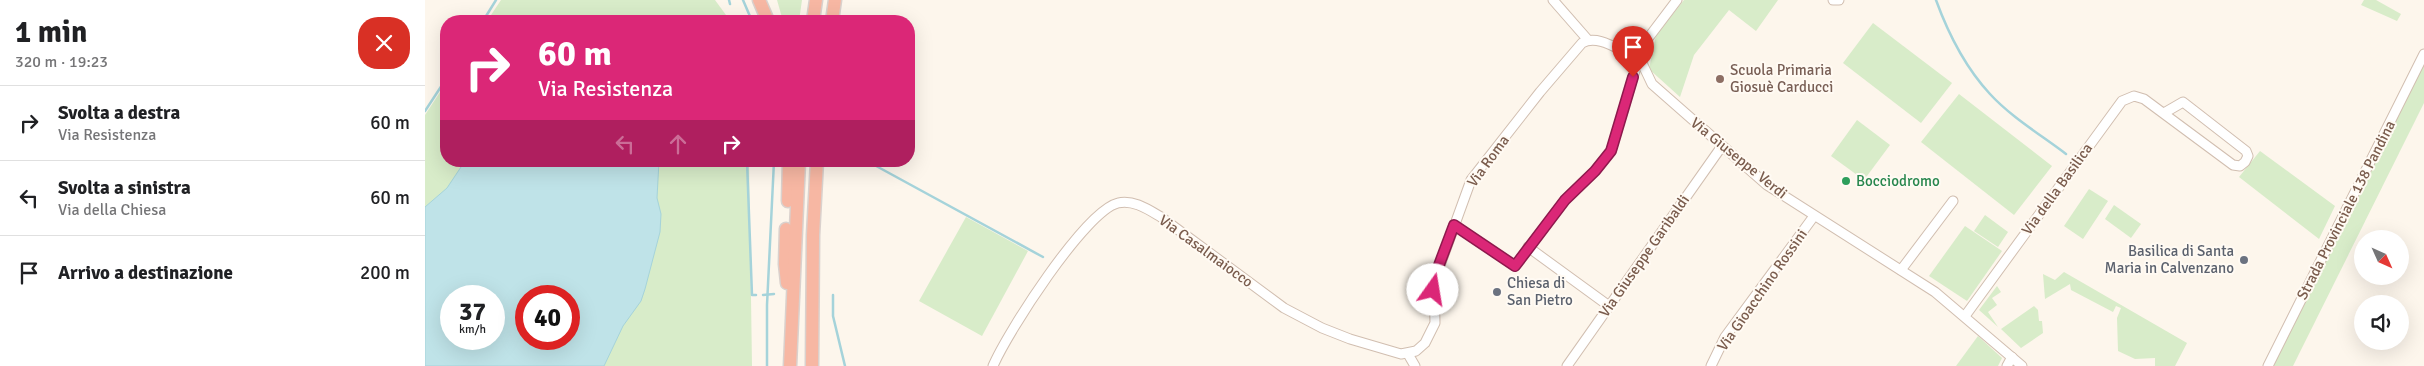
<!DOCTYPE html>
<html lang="it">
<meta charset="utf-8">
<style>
:root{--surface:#fff;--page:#f6f6f6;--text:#202124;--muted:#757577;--line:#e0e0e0}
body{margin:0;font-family:Signika,sans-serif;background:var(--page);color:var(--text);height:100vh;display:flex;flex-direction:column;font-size:19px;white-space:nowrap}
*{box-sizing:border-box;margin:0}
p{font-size:16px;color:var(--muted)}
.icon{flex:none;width:28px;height:28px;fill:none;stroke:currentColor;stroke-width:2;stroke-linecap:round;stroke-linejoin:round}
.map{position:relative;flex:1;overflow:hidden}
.details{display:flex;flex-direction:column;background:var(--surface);width:425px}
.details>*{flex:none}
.hud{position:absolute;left:15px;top:15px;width:475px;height:152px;border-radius:20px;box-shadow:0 5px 20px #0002;background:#db2777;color:#fff;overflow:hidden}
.needle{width:32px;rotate:135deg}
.fabs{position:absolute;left:1929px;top:230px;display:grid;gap:10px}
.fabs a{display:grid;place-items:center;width:55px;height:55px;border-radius:50%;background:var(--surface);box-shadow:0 5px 20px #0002;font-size:25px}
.speed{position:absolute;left:15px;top:285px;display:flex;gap:10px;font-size:25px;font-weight:700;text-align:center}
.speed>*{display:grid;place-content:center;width:65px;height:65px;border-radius:50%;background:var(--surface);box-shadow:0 5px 20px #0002;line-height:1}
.speed small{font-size:12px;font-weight:400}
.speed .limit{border:8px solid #d22;background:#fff;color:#111}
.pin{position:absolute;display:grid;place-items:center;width:42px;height:42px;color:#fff;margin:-51px -21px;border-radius:50% 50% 50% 0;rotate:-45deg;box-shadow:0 0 5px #0007}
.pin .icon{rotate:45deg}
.me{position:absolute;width:55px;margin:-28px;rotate:13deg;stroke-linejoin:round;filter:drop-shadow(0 0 4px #0008)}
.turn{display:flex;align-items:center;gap:18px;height:105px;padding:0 15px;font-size:22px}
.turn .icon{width:65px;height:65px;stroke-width:2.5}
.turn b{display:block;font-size:35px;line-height:42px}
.lanes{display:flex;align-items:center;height:48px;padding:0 15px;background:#0003;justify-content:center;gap:25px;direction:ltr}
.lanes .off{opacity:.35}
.round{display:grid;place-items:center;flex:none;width:52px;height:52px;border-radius:20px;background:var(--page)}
.head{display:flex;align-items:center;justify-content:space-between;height:85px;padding:0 15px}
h1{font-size:30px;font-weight:700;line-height:38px}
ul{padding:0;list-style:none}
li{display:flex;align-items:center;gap:15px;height:75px;padding:0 15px;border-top:1px solid var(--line)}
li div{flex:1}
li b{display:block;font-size:19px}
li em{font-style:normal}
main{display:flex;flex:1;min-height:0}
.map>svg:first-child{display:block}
</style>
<main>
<section class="details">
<div class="head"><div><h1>1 min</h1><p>320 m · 19:23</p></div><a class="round" style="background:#d93025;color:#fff"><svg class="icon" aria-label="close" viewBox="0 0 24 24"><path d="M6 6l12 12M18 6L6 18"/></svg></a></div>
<ul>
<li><svg class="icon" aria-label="right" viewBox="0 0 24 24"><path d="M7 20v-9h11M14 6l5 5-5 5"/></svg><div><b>Svolta a destra</b><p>Via Resistenza</p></div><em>60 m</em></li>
<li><svg class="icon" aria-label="left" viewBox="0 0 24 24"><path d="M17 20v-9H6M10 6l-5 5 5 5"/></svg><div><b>Svolta a sinistra</b><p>Via della Chiesa</p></div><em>60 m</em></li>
<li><svg class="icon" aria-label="arrive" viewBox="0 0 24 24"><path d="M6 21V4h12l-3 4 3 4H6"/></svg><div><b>Arrivo a destinazione</b></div><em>200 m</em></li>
</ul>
</section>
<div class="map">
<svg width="1999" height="366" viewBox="0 0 1999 366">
<rect width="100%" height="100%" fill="#fdf6ec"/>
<!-- green -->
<g fill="#d8ecc9" fill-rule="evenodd">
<path d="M76,0H290L301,15L303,21H62Z"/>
<path d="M352,0H377L374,21H358Z"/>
<path d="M1259,0H1353L1331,31L1304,10L1269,55L1255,97L1224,69L1231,35Z"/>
<path d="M1939,0H1951L1976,14L1972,21L1936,5Z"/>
<path d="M1448,23L1527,83L1496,123L1418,63Z"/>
<path d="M1999,63V103L1868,366H1848Z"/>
<path d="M21,83V161H324L327,366H0V115ZM26,296H69V339H26ZM101,296H144V339H101Z"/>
<path d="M1534,94L1627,166L1589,215L1496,142Z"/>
<path d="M1432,120L1465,145L1439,180L1406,156Z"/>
<path d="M1835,151L1910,206L1894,239L1814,177Z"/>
<path d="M1664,189L1683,201L1658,239L1639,226Z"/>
<path d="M1689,205L1716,224L1706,238L1680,219Z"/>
<path d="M1560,215L1583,232L1573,247L1549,231Z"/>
<path d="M541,217L603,251L557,336L494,301Z"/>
<path d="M1540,226L1577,251L1542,301L1504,276Z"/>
<path d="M1639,272L1762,343L1750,366H1730V358L1710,359L1693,351L1692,318L1696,308L1691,306L1688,312L1646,290L1645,284L1620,299L1618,274L1630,280Z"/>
<path d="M1572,286L1576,292L1567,298L1572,305L1563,312L1573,327L1554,310Z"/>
<path d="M1609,306L1613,310L1614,321H1617L1618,333L1596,348L1576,329Z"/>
<path d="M1553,336L1577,358L1573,366H1531Z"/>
</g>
<!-- water -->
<path fill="#bfe3e8" stroke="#a5d3da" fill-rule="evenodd" d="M40,161H234L232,198L236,214L235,232L220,289L216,301L198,326L179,366H0V207L22,188ZM26,296H69V339H26ZM101,296H144V339H101Z"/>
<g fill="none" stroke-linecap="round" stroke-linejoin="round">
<!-- stream -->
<g stroke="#a5d3da" stroke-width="2.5">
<path d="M304,0L305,4"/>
<path d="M318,0L327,21"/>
<path d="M1511,0C1523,33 1541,68 1565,94C1586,117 1616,135 1641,154"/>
<path d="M58,21L71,0"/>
<path d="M0,111L21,79"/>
<path d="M322,161L327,295H331"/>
<path d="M442,161L618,257"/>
<path d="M338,295L349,294"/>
<path d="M408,295V316L420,366"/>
<path d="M342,366V305L349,161"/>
</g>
<!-- minor casing -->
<g stroke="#d1beb0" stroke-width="11">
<g id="minor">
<path d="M1128,0L1163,40"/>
<path d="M1408,0H1414"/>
<path d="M1216,53L1221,41L1252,0"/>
<path d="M1217,63L1227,84L1342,185L1510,292L1597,366"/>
<path d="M1029,225L1090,266L1140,200L1170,171L1186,151L1212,64"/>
<path d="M1103,247L1184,306"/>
<path d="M1476,270L1528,201"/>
<path d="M1540,316L1697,101L1709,96L1719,99L1808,165L1815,166L1820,162L1823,156L1821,151L1758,102L1739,113"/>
<path d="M983,354L990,366"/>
<path d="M568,366C582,333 660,211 693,203C708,199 724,210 736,217L859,308L897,328L925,339L976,354L991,351L1000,343L1010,323L1009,282L1046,180L1115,92L1157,43C1173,34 1193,50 1209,56"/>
<path d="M1142,366L1297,146"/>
<path d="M1286,366L1300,337L1389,216"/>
<path d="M1582,366L1587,357"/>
<path d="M1843,366L1999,54"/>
</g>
</g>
<!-- highway casing -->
<g stroke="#dad1cd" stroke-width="15">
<g id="highway">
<path d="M334,0L343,21"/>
<path d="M388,21L391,0"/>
<path d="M407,21L410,0"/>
<path d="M363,201L364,161"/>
<path d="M361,229L360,264L362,283"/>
<path d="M365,366L374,161"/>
<path d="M387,366L388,235L392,161"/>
</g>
</g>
<!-- minor -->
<use href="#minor" stroke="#fff" stroke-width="9"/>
<!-- highway -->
<use href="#highway" stroke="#f7b7a3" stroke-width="12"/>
</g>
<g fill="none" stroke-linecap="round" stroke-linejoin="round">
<!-- route casing -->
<g stroke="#8e194d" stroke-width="12">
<path id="route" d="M1008,290L1011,273L1029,225L1090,266L1140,200L1170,171L1186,151L1208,77"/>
</g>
<!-- route -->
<use href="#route" stroke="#db2777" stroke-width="9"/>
</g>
<!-- markers -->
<circle fill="#8d6e63" stroke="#fffaf3" stroke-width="2" cx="1295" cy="79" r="5"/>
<circle fill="#2e9e5b" stroke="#fffaf3" stroke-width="2" cx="1421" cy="181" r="5"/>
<g fill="#6b7280" stroke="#fffaf3" stroke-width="2">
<circle cx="1819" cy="260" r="5"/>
<circle cx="1072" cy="292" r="5"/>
</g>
<g text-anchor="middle" stroke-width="4" stroke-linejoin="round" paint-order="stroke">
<!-- education labels -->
<g font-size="15" fill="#785e54" stroke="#fffaf3" text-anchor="start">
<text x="1305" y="75">Scuola Primaria<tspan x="1305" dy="17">Giosuè Carducci</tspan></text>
</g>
<!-- street labels -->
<g font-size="15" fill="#7a5c4d" stroke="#fffaf3">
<text transform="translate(1314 158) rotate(39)" y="5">Via Giuseppe Verdi</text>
<text transform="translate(1063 161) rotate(-54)" y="5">Via Roma</text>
<text transform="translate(1632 189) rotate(-54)" y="5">Via della Basilica</text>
<text transform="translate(1921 210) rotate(-63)" y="5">Strada Provinciale 138 Pandina</text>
<text transform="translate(781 251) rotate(36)" y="5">Via Casalmaiocco</text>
<text transform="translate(1219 256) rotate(-55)" y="5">Via Giuseppe Garibaldi</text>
<text transform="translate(1337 290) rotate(-55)" y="5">Via Gioacchino Rossini</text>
</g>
<!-- leisure labels -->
<g font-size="15" fill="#27864d" stroke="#fffaf3" text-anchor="start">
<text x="1431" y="186">Bocciodromo</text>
</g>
<!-- worship labels -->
<g font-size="15" fill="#5b616d" stroke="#fffaf3" text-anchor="end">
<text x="1809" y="256">Basilica di Santa<tspan x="1809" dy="17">Maria in Calvenzano</tspan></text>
<text x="1082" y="288" text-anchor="start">Chiesa di<tspan x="1082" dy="17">San Pietro</tspan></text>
</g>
</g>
</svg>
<div class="fabs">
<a><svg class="needle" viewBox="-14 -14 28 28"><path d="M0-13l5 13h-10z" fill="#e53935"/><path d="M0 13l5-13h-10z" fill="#757577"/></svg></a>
<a><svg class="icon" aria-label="sound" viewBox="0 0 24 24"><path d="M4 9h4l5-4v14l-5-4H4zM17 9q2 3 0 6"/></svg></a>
</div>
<div class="speed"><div>37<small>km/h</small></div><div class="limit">40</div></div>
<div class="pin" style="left:1208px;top:77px;background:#d93025"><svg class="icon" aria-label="arrive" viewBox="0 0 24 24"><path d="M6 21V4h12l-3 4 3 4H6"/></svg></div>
<svg class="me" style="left:1008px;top:290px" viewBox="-20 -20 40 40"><circle r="19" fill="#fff"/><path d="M0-13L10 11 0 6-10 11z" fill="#db2777"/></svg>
<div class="hud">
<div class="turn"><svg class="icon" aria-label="right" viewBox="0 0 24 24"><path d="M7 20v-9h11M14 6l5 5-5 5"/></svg><div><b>60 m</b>Via Resistenza</div></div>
<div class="lanes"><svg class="icon off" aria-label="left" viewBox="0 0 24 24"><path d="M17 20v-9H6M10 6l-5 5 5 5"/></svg><svg class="icon off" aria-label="ahead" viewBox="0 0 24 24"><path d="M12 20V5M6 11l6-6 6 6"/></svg><svg class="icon" aria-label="right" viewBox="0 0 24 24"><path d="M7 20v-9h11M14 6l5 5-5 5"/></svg></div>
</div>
</div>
</main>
